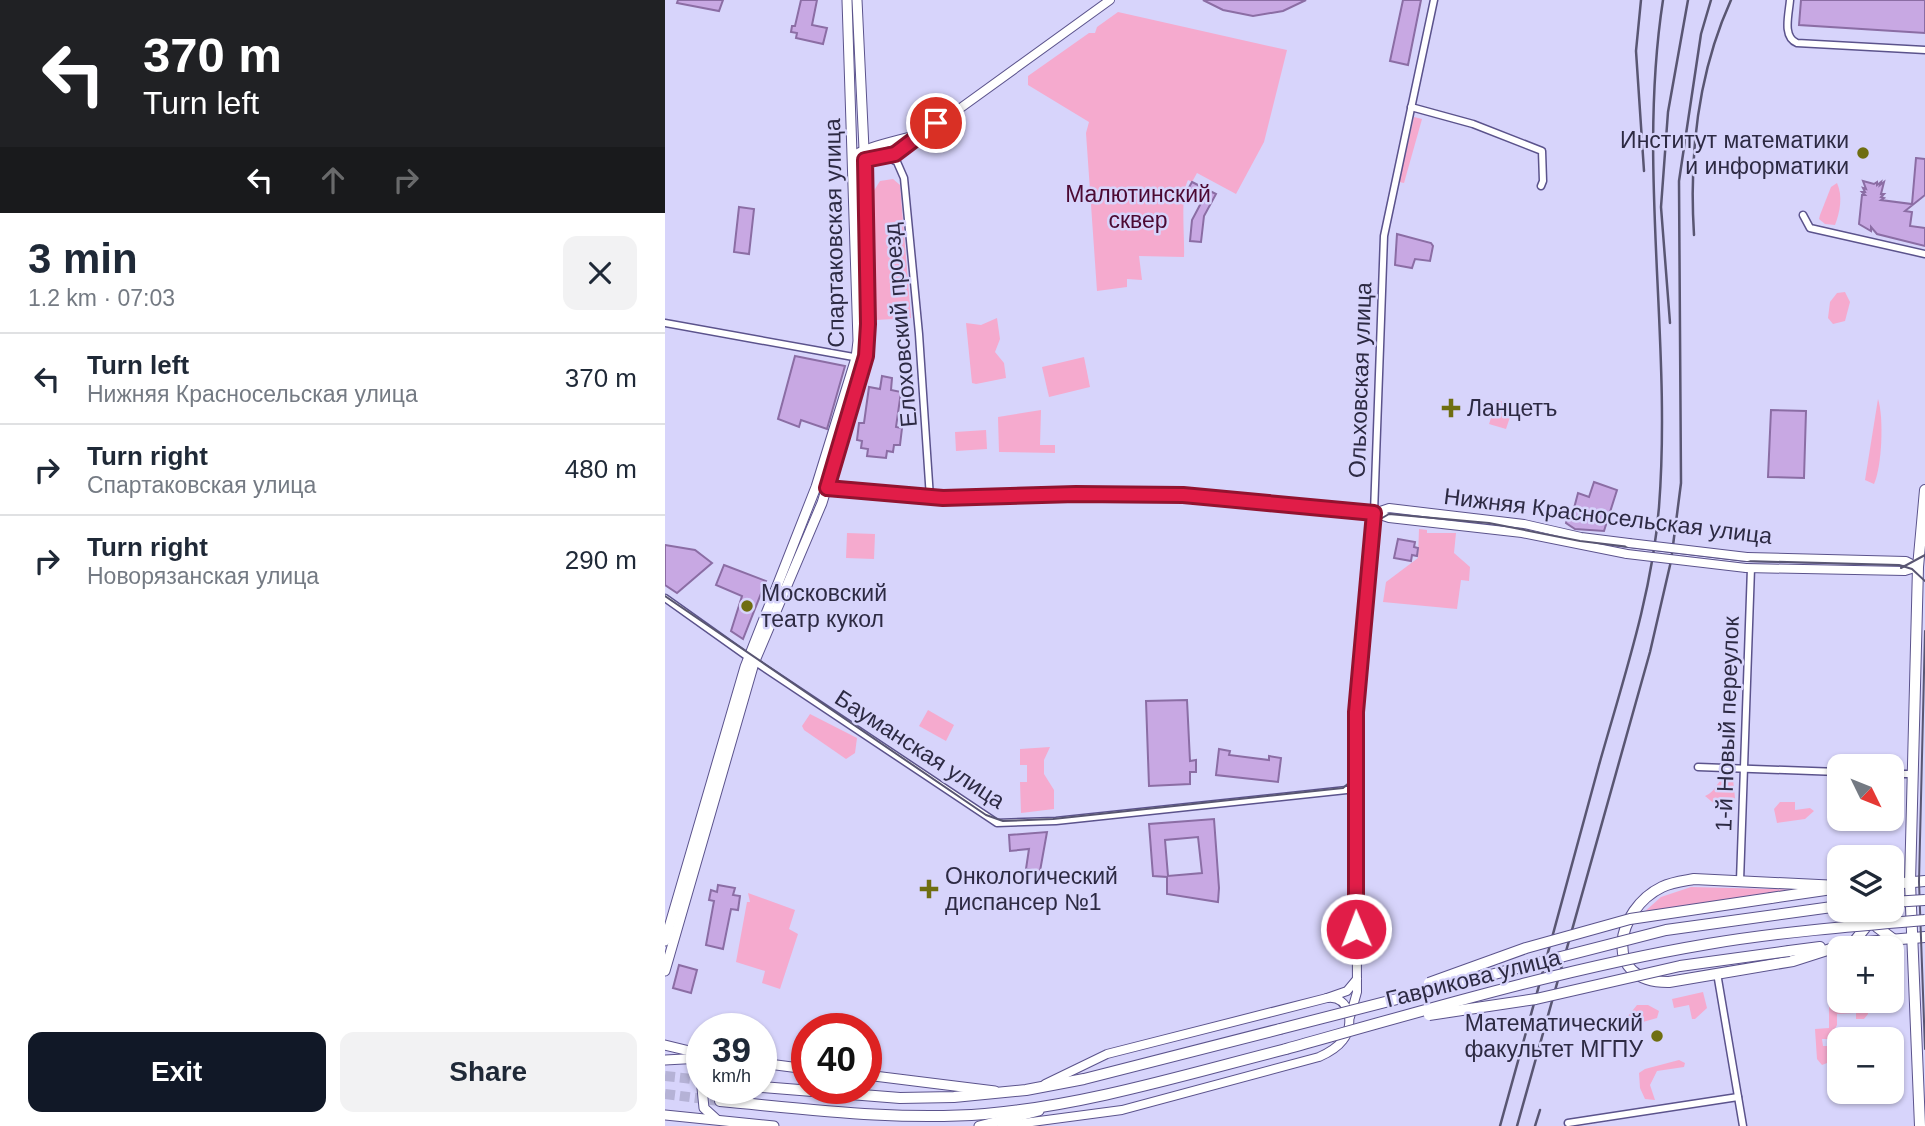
<!DOCTYPE html>
<meta charset="utf-8">
<style>
:root{--surface:#fff;--page:#f2f2f3;--text:#1f2937;--muted:#747a83;--line:#e0e1e3;--accent:#111827}
body{margin:0;font-family:Arial,sans-serif;background:var(--page);color:var(--text);height:100vh;display:flex;flex-direction:column;font-size:26px;white-space:nowrap}
*{box-sizing:border-box;margin:0}
p{font-size:23px;color:var(--muted)}
.icon{flex:none;width:38px;height:38px;fill:none;stroke:currentColor;stroke-width:2;stroke-linecap:round;stroke-linejoin:round}
.map{position:relative;flex:1;overflow:hidden}
.side{display:flex;flex-direction:column;background:var(--surface);width:665px}
.side>*{flex:none}
.banner{background:#202124;color:#fff;overflow:hidden}
.needle{width:46px;rotate:133deg}
.controls{position:absolute;left:1162px;top:754px;display:grid;gap:14px}
.controls a{display:grid;place-items:center;width:77px;height:77px;border-radius:14px;background:var(--surface);box-shadow:0 2px 5px #0004;font-size:35px}
.speed{position:absolute;left:21px;top:1013px;display:flex;gap:14px;font-size:35px;font-weight:700;text-align:center}
.speed>*{display:grid;place-content:center;width:91px;height:91px;border-radius:50%;background:var(--surface);box-shadow:0 2px 5px #0004;line-height:1}
.speed small{font-size:18px;font-weight:400}
.speed .limit{border:10px solid #d22;background:#fff;color:#111}
.pin{position:absolute;display:grid;place-items:center;width:60px;height:60px;color:#fff;margin:-30px;border:4px solid #fff;border-radius:50%;box-shadow:0 2px 7px #0007}
.me{position:absolute;width:77px;margin:-38px;rotate:359deg;stroke-linejoin:round;filter:drop-shadow(0 0 5px #0008)}
.turn{display:flex;align-items:center;gap:24px;height:147px;padding:0 28px;font-size:32px}
.turn .icon{width:91px;height:91px;stroke-width:2.5}
.turn b{display:block;font-size:49px;line-height:60px}
.lanes{display:flex;align-items:center;height:66px;padding:0 28px;background:#0003;justify-content:center;gap:35px;direction:ltr}
.lanes .off{opacity:.35}
.round{display:grid;place-items:center;flex:none;width:74px;height:74px;border-radius:14px;background:var(--page)}
.headline{display:flex;align-items:center;justify-content:space-between;height:119px;padding:0 28px}
h1{font-size:42px;font-weight:800;line-height:52px}
.action{display:flex;gap:14px;margin-top:auto;padding:14px 28px}
.action a{flex:1;height:80px;border-radius:14px;background:var(--accent);color:#fff;font-size:28px;font-weight:800;line-height:80px;text-align:center}
.action a+a{background:var(--page);color:var(--text)}
ul{padding:0;list-style:none}
li{display:flex;align-items:center;gap:21px;height:91px;padding:0 28px;border-top:2px solid var(--line)}
li div{flex:1}
li b{display:block;font-size:26px}
li em{font-style:normal}
main{display:flex;flex:1;min-height:0}
.map>svg:first-child{display:block}
</style>
<main>
<section class="side">
<div class="banner">
<div class="turn"><svg class="icon" aria-label="left" viewBox="0 0 24 24"><path d="M17 20v-9H6M10 6l-5 5 5 5"/></svg><div><b>370 m</b>Turn left</div></div>
<div class="lanes"><svg class="icon" aria-label="left" viewBox="0 0 24 24"><path d="M17 20v-9H6M10 6l-5 5 5 5"/></svg><svg class="icon off" aria-label="ahead" viewBox="0 0 24 24"><path d="M12 20V5M6 11l6-6 6 6"/></svg><svg class="icon off" aria-label="right" viewBox="0 0 24 24"><path d="M7 20v-9h11M14 6l5 5-5 5"/></svg></div>
</div>
<div class="headline"><div><h1>3 min</h1><p>1.2 km · 07:03</p></div><a class="round"><svg class="icon" aria-label="close" viewBox="0 0 24 24"><path d="M6 6l12 12M18 6L6 18"/></svg></a></div>
<ul>
<li><svg class="icon" aria-label="left" viewBox="0 0 24 24"><path d="M17 20v-9H6M10 6l-5 5 5 5"/></svg><div><b>Turn left</b><p>Нижняя Красносельская улица</p></div><em>370 m</em></li>
<li><svg class="icon" aria-label="right" viewBox="0 0 24 24"><path d="M7 20v-9h11M14 6l5 5-5 5"/></svg><div><b>Turn right</b><p>Спартаковская улица</p></div><em>480 m</em></li>
<li><svg class="icon" aria-label="right" viewBox="0 0 24 24"><path d="M7 20v-9h11M14 6l5 5-5 5"/></svg><div><b>Turn right</b><p>Новорязанская улица</p></div><em>290 m</em></li>
</ul>
<div class="action"><a>Exit</a><a>Share</a></div>
</section>
<div class="map">
<svg width="1260" height="1126" viewBox="0 0 1260 1126">
<rect width="100%" height="100%" fill="#d7d4fb"/>
<!-- green -->
<g fill="#f5aace">
<path d="M453,12L622,50L599,142L571,194L532,173L527,182L523,180C515,195 520,238 519,257L474,256L477,280L462,279V287L432,291L421,133L424,122L363,85V76L424,33H430L432,27Z"/>
<path d="M749,117L757,119L739,183L734,182Z"/>
<path d="M228,179L235,185L246,318L211,320L205,197L215,181Z"/>
<path d="M1172,183C1178,196 1175,212 1170,225L1160,224L1154,219L1155,215L1166,187Z"/>
<path d="M1180,292L1185,302L1180,321L1168,324L1163,318L1165,302L1172,293Z"/>
<path d="M332,318L335,339L330,352L339,363L341,378L311,384L307,383L301,323L316,325Z"/>
<path d="M419,357L425,387L384,397L377,367Z"/>
<path d="M1213,399C1219,417 1217,466 1209,484L1200,480Z"/>
<path d="M832,400L849,405L841,429L824,424Z"/>
<path d="M376,410L375,445H390V453L334,452L333,417Z"/>
<path d="M321,430L322,449L291,451L290,432Z"/>
<path d="M754,529L762,530V533H791L789,553L805,567L804,581L796,580L792,609L718,602L721,582L753,558Z"/>
<path d="M182,533L210,534L209,559L181,558Z"/>
<path d="M263,710L289,725L281,741L254,726Z"/>
<path d="M145,714L192,738L190,753L181,759L139,730L137,726Z"/>
<path d="M385,747L379,760V774L389,790V809L356,813L355,782H362V765H355V749Z"/>
<path d="M1062,776L1068,779L1070,798L1065,803L1051,805L1040,796C1052,791 1051,781 1062,776Z"/>
<path d="M1115,802H1130V810L1145,808L1149,811L1140,819L1112,823L1109,809Z"/>
<path d="M1026,887L1144,890L977,914L996,897Z"/>
<path d="M83,893L130,910L124,929L133,934L115,989L97,983L100,971L71,962L82,902H85Z"/>
<path d="M1164,987L1167,988V996H1174V1001H1203V1014L1199,1019H1191V1013L1172,1014V1025L1164,1039H1157L1158,1046H1164L1162,1063L1157,1065L1152,1059L1150,1029L1164,1028Z"/>
<path d="M1038,992L1042,1008L1030,1019H1027L1024,1005L1009,1008L1007,999Z"/>
<path d="M972,1005H983L994,1011L992,1018L946,1031L943,1026L960,1020Z"/>
<path d="M1014,1060L1020,1063L1019,1067L992,1071L985,1085L990,1100L980,1099L975,1088L974,1073L980,1069Z"/>
</g>
<!-- building -->
<g fill="#c8a8e3" stroke="#8b6da4" stroke-width="2" fill-rule="evenodd">
<path d="M13,0H58L54,11L12,3Z"/>
<path d="M136,0H152L147,25L162,28L158,44L131,38L132,33L126,32L127,26H130Z"/>
<path d="M538,0H641L618,11L588,16L558,10Z"/>
<path d="M738,0H756L743,65L725,61Z"/>
<path d="M1136,0H1260V33L1134,25Z"/>
<path d="M1251,158L1260,159V195L1240,211L1247,212L1245,226L1260,228V246L1212,234L1206,227V231L1194,224L1197,195H1200L1197,192H1200L1198,188L1201,189L1198,181L1209,184L1212,182V185L1216,182L1215,185L1219,182L1216,194H1219L1216,197L1219,198L1216,200L1247,204Z"/>
<path d="M527,182L551,194L539,216L536,242L525,241L527,220L536,203L531,200L534,195L523,189Z"/>
<path d="M74,207L89,209L84,254L69,252Z"/>
<path d="M732,234L766,243L768,246L765,261L750,259L747,268L730,265Z"/>
<path d="M130,356L180,366L162,429L136,420L134,427L113,419Z"/>
<path d="M217,376L227,378L226,390L236,392L231,427L237,428L235,445H229L228,452L222,451L221,458L202,456L203,449L196,448L197,441L192,440L194,423H199L204,387L215,389Z"/>
<path d="M1106,410L1141,411L1139,478L1103,477Z"/>
<path d="M929,482L952,490L939,531L910,529L901,523L904,512H908L913,493L924,497Z"/>
<path d="M733,539L750,542L749,547L753,548L752,556L747,555L746,561L729,558Z"/>
<path d="M0,545L30,550L47,563L12,593L0,585Z"/>
<path d="M59,565L101,581L78,639L66,631L77,596L51,585Z"/>
<path d="M522,700L525,761L531,760V772H525V784L484,786L481,701Z"/>
<path d="M554,749L565,751L564,755L604,760V756L616,758L613,782L551,775Z"/>
<path d="M549,819L554,888L553,902L502,894V877L488,876L484,824ZM533,837L537,873L503,876L500,840Z"/>
<path d="M382,832L375,871L361,869L364,849L345,851L344,835Z"/>
<path d="M53,885L70,888L68,895L75,896L73,910L66,909L58,949L41,945L49,901L44,900L46,890L52,892Z"/>
<path d="M14,965L32,970L26,993L8,988Z"/>
</g>
<g fill="none" stroke-linecap="round" stroke-linejoin="round">
<!-- primary-tunnel -->
<g stroke="#b5b2d6" stroke-width="10" stroke-dasharray="10 5" stroke-linecap="butt">
<path d="M0,1076L37,1080"/>
<path d="M0,1094L55,1101"/>
</g>
<!-- minor casing -->
<g stroke="#5b538c" stroke-width="9">
<g id="minor">
<path d="M1125,0C1124,14 1117,37 1132,43L1260,50"/>
<path d="M746,107L808,124L877,151L878,181L876,186"/>
<path d="M223,157L232,162L239,178L254,334L265,498"/>
<path d="M1138,215L1145,228L1260,254"/>
<path d="M0,323L194,358"/>
<path d="M709,513L719,236L769,0"/>
<path d="M0,598L83,657L332,823L391,821L691,789"/>
<path d="M1033,767L1174,772"/>
<path d="M1227,774H1247"/>
<path d="M1075,881L1086,568"/>
<path d="M1052,973L1078,1126"/>
<path d="M903,1123L1073,1097"/>
</g>
</g>
<!-- tertiary casing -->
<g stroke="#5b538c" stroke-width="10">
<g id="tertiary">
<path d="M257,133C244,138 193,148 189,156C200,166 224,157 236,151L445,0"/>
<path d="M157,488L278,498L518,495L709,513L724,518L857,533L962,554"/>
<path d="M709,513L724,508L859,524L916,537L964,543"/>
<path d="M1082,557L1241,561L1253,567"/>
<path d="M1081,568L1240,571L1253,567"/>
<path d="M685,1017L692,992L691,712L709,513"/>
<path d="M380,1084L442,1054L662,998L682,991L692,979"/>
<path d="M337,1126L457,1110L654,1057C663,1053 672,1048 678,1040C690,1025 685,995 662,998"/>
</g>
</g>
<!-- secondary casing -->
<g stroke="#5b538c" stroke-width="11">
<g id="secondary">
<path d="M0,941L80,667L151,487L191,358L193,341L182,0"/>
<path d="M0,971L89,663L157,503L198,369L203,324L199,149L192,0"/>
<path d="M0,1045L37,1054"/>
<path d="M0,1060L37,1058"/>
<path d="M96,1063L142,1069"/>
<path d="M201,1075L330,1091"/>
<path d="M37,1088L39,1108L51,1119"/>
<path d="M0,1115L109,1126"/>
<path d="M314,1126L374,1111"/>
</g>
</g>
<!-- primary casing -->
<g stroke="#5b538c" stroke-width="12">
<g id="primary">
<path d="M1227,884L1260,881"/>
<path d="M1174,886L1029,879C1018,881 1007,882 997,887C951,909 935,983 1004,982L1128,961L1181,944"/>
<path d="M1106,898L1167,889"/>
<path d="M1209,910L1212,927L1228,939"/>
<path d="M1188,943L1200,928L1201,910"/>
<path d="M1177,944L1260,937"/>
<path d="M1124,951L1155,947"/>
<path d="M96,1087L235,1098L289,1097L361,1090L419,1079L615,1029"/>
<path d="M55,1101C142,1109 232,1121 320,1114C422,1105 522,1074 621,1049"/>
<path d="M1255,1126L1245,883L1253,567L1260,490"/>
</g>
</g>
<!-- minor -->
<use href="#minor" stroke="#fff" stroke-width="6"/>
<!-- tertiary -->
<use href="#tertiary" stroke="#fff" stroke-width="8"/>
<!-- secondary -->
<use href="#secondary" stroke="#fff" stroke-width="9"/>
<!-- primary -->
<use href="#primary" stroke="#fff" stroke-width="10"/>
<!-- tram -->
<g stroke="#595672" stroke-width="2">
<path d="M1236,568L1260,555"/>
<path d="M0,596L321,815L338,821L388,819L678,788L685,782L689,770L690,712L705,535L712,521L724,514L824,523L915,541L1081,561L1234,565L1247,569L1260,581"/>
<path d="M1260,631L1254,882L1260,1049"/>
</g>
<!-- rail -->
<g stroke="#595672" stroke-width="2.5">
<path d="M976,0L971,51L979,171"/>
<path d="M1029,235C1024,155 1033,73 1066,0"/>
<path d="M1005,323L996,207L1003,112L1023,0"/>
<path d="M835,1126C869,1006 901,885 934,765C958,680 987,595 994,507C1007,338 972,169 998,0"/>
<path d="M852,1126L985,652L1006,561L1016,483L1014,181L1036,34L1046,0"/>
<path d="M870,1126L875,1110"/>
</g>
<!-- tertiary-bridge casing -->
<g stroke="#5b538c" stroke-width="10" stroke-linecap="butt">
<g id="tertiary-bridge">
<path d="M964,543L1082,557"/>
<path d="M962,554L1081,568"/>
</g>
</g>
<!-- primary-bridge casing -->
<g stroke="#5b538c" stroke-width="12" stroke-linecap="butt">
<g id="primary-bridge">
<path d="M1227,902L1260,900"/>
<path d="M764,983L861,948L965,919L1106,898"/>
<path d="M764,1015L871,999L1015,966L1124,951"/>
<path d="M615,1029L1001,930L1174,906"/>
<path d="M621,1049C760,1010 901,968 1043,944C1115,932 1188,926 1260,920"/>
</g>
</g>
<!-- tertiary-bridge -->
<use href="#tertiary-bridge" stroke="#fff" stroke-width="8"/>
<!-- primary-bridge -->
<use href="#primary-bridge" stroke="#fff" stroke-width="10"/>
</g>
<g fill="none" stroke-linecap="round" stroke-linejoin="round">
<!-- route casing -->
<g stroke="#92132f" stroke-width="18">
<path id="route" d="M271,123L230,154L200,160L203,324L201,356L162,488L278,498L411,494L518,495L709,513L691,712V929"/>
</g>
<!-- route -->
<use href="#route" stroke="#e11d48" stroke-width="12"/>
</g>
<!-- markers -->
<g fill="#6f6e10" stroke="#d7d4fb" stroke-width="2.5">
<circle cx="1198" cy="153" r="7"/>
<path d="M782.5 397.5h7v7h7v7h-7v7h-7v-7h-7v-7h7z"/>
<circle cx="82" cy="606" r="7"/>
<path d="M260.5 878.5h7v7h7v7h-7v7h-7v-7h-7v-7h7z"/>
<circle cx="992" cy="1036" r="7"/>
</g>
<g text-anchor="middle" stroke-width="5" stroke-linejoin="round" paint-order="stroke">
<!-- poi labels -->
<g font-size="23" fill="#2d2a43" stroke="#d7d4fb" text-anchor="start">
<text x="1184" y="148" text-anchor="end">Институт математики<tspan x="1184" dy="26">и информатики</tspan></text>
<text x="802" y="416">Ланцетъ</text>
<text x="96" y="601">Московский<tspan x="96" dy="26">театр кукол</tspan></text>
<text x="280" y="884">Онкологический<tspan x="280" dy="26">диспансер №1</tspan></text>
<text x="978" y="1031" text-anchor="end">Математический<tspan x="978" dy="26">факультет МГПУ</tspan></text>
</g>
<!-- park labels -->
<g font-size="23" fill="#4c0932" stroke="#d7d4fb">
<text x="473" y="202">Малютинский<tspan x="473" dy="26">сквер</tspan></text>
</g>
<!-- street labels -->
<g font-size="23" fill="#2d2a43" stroke="#d7d4fb">
<text transform="translate(169 233) rotate(-91)" y="8">Спартаковская улица</text>
<text transform="translate(235 325) rotate(-95)" y="8">Елоховский проезд</text>
<text transform="translate(695 380) rotate(-88)" y="8">Ольховская улица</text>
<text transform="translate(943 516) rotate(7)" y="8">Нижняя Красносельская улица</text>
<text transform="translate(1062 724) rotate(-88)" y="8">1-й Новый переулок</text>
<text transform="translate(255 749) rotate(33)" y="8">Бауманская улица</text>
<text transform="translate(808 978) rotate(-14)" y="8">Гаврикова улица</text>
</g>
</g>
</svg>
<div class="controls">
<a><svg class="needle" viewBox="-14 -14 28 28"><path d="M0-13l5 13h-10z" fill="#e53935"/><path d="M0 13l5-13h-10z" fill="#747a83"/></svg></a>
<a><svg class="icon" aria-label="layers" viewBox="0 0 24 24"><path d="M12 4l9 5-9 5-9-5zM3 14l9 5 9-5"/></svg></a>
<a>+</a>
<a>−</a>
</div>
<div class="speed"><div>39<small>km/h</small></div><div class="limit">40</div></div>
<div class="pin" style="left:271px;top:123px;background:#d93025"><svg class="icon" aria-label="arrive" viewBox="0 0 24 24"><path d="M6 21V4h12l-3 4 3 4H6"/></svg></div>
<svg class="me" style="left:691px;top:929px" viewBox="-20 -20 40 40"><circle r="17" fill="#e11d48" stroke="#fff" stroke-width="3"/><path d="M0-11L8 9 0 5-8 9z" fill="#fff"/></svg>
</div>
</main>
